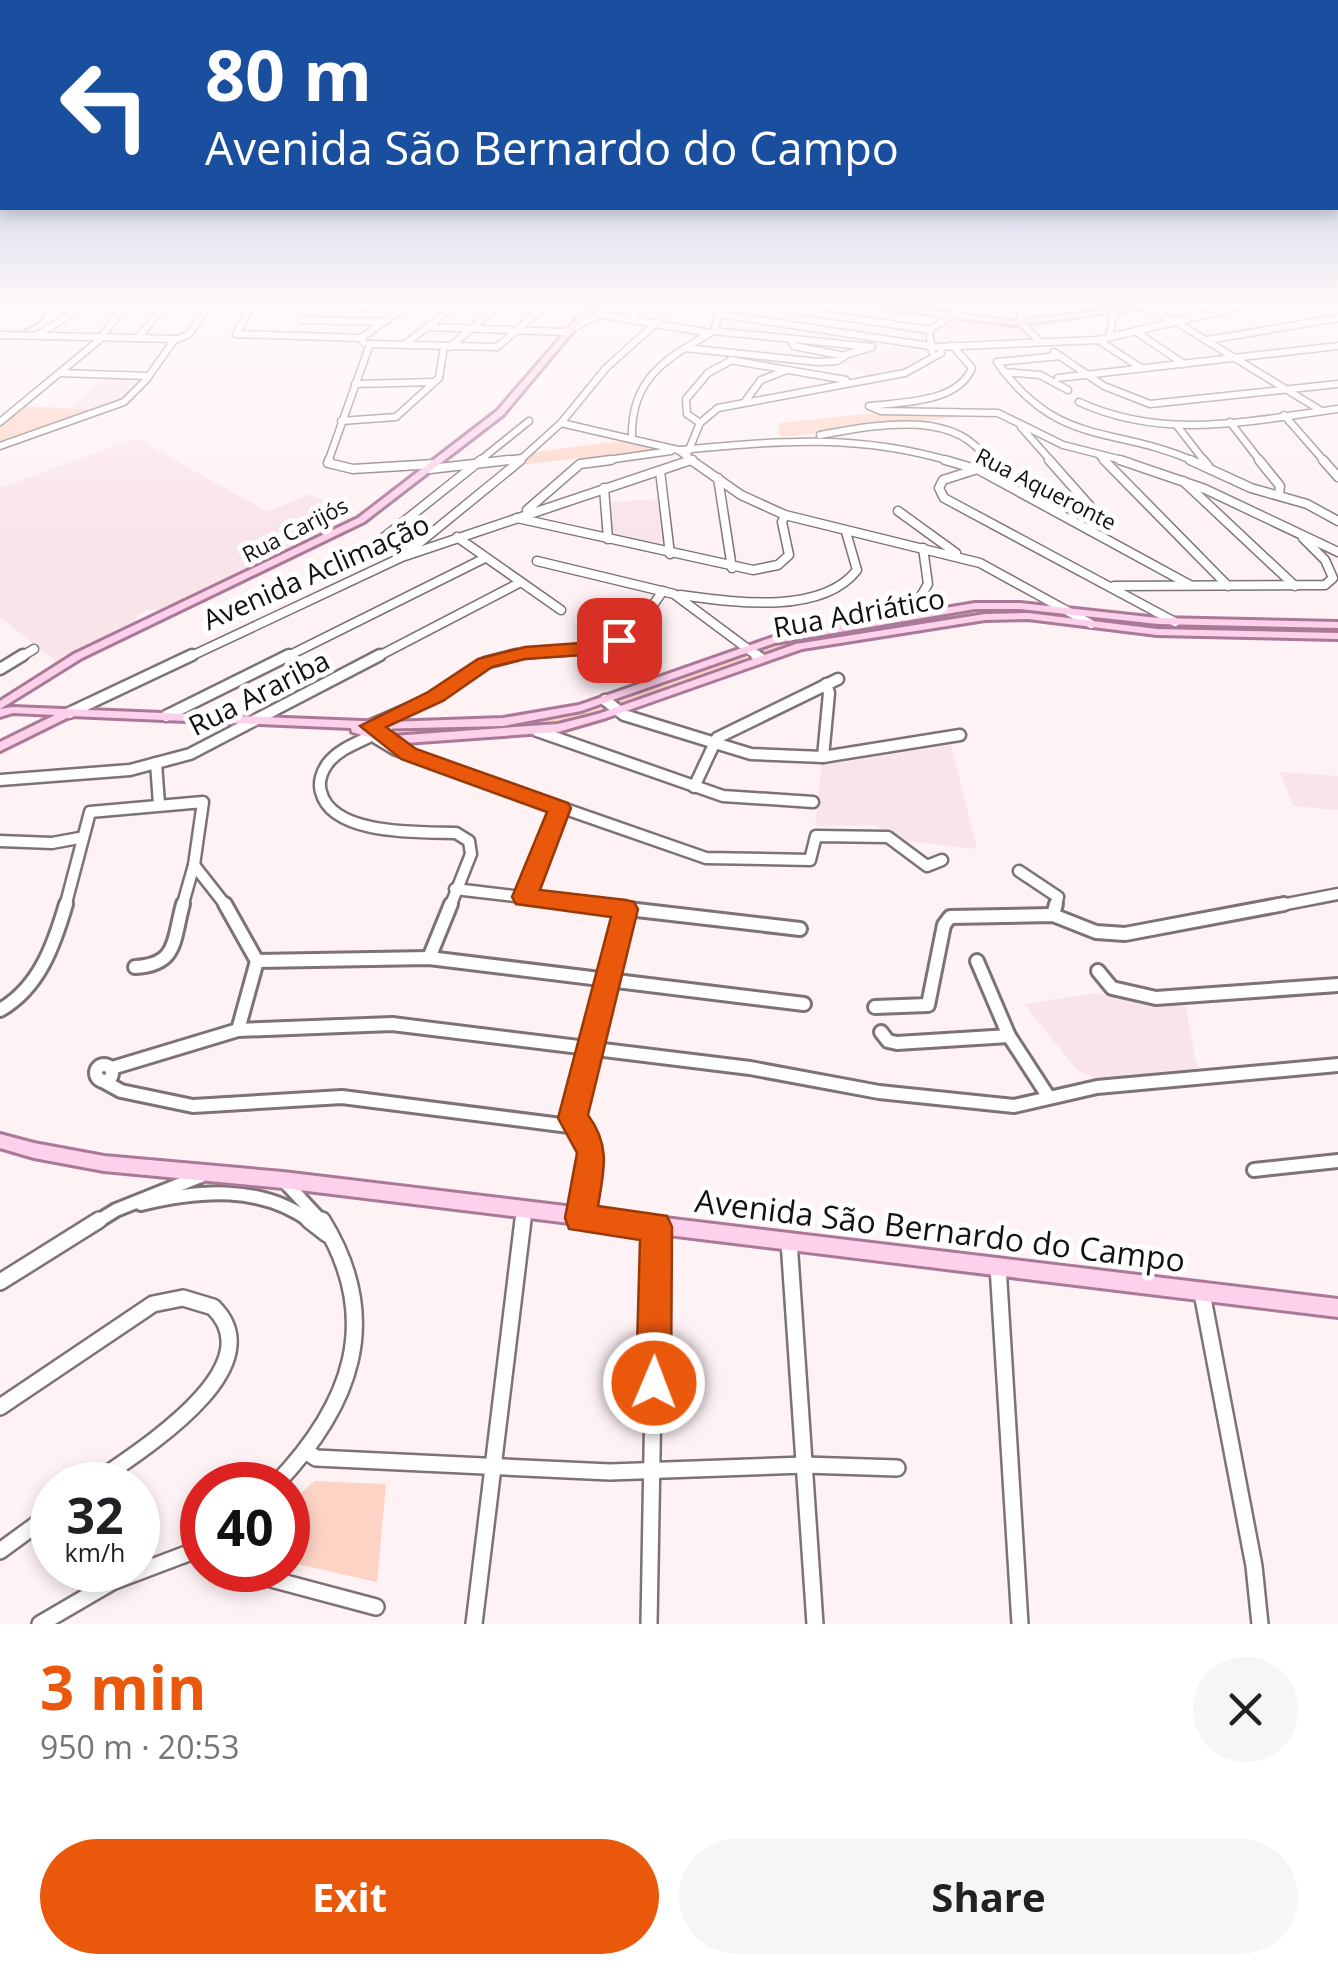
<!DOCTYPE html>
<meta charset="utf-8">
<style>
:root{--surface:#fff;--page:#f6f6f6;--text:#202124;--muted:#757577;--accent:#ea580c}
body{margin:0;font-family:"Open Sans",sans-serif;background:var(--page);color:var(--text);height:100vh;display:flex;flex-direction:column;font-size:38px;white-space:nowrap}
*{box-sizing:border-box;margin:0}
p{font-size:32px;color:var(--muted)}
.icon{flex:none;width:55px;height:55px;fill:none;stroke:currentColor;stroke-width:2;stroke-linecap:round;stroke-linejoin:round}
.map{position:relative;height:1624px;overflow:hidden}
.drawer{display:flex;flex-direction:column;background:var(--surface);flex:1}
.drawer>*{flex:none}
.banner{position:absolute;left:0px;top:0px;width:1340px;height:210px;box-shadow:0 5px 15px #0003;background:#1a4fa0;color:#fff;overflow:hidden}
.speed{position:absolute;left:30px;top:1462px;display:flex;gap:20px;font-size:50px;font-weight:700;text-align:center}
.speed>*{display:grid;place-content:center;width:130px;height:130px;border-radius:50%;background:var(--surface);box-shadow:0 5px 15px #0003;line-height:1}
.speed small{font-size:25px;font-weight:400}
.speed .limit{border:15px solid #d22;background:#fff;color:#111}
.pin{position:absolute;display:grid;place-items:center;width:85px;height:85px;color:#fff;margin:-42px;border-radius:20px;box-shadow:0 5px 15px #0006}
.me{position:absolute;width:110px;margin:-55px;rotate:1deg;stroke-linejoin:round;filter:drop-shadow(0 0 8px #0008)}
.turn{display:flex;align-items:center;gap:35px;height:210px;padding:0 40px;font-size:45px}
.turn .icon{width:130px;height:130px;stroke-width:2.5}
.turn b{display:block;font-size:70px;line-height:85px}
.round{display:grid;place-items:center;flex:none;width:105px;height:105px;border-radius:52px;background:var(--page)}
.head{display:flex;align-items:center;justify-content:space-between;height:170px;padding:0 40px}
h1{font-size:60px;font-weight:700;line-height:75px;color:var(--accent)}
.button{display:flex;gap:20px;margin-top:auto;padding:20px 40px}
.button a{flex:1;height:115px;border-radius:60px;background:var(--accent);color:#fff;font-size:40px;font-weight:700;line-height:115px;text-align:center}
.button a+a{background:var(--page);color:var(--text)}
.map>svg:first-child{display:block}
</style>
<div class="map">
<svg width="1338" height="1624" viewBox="0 0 1338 1624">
<rect width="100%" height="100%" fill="#fef2f5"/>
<!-- built -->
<g fill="#f9e4e9">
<path d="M952,320L1015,326L1031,340H936L934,330Z"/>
<path d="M888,346L917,350L924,360L904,370L867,377L843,363Z"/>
<path d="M104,377L140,380L121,400L98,410L70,408Z"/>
<path d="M136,438L268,512L310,494L357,519L165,609L148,610L138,615L136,622L56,662L0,617V488Z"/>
<path d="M658,499L662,545L614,537L611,502Z"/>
<path d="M951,745L977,849L905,841L875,825L815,826L822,761L842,762Z"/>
<path d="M1280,772L1338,776V810L1293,806Z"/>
<path d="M1097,993L1157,1006L1185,1003L1197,1068L1097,1079L1078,1071L1024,1004Z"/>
</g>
<!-- green -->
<g fill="#fdd3c5">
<path d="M24,406L101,410L0,444V426Z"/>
<path d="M865,414H985L782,437L778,433L780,423Z"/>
<path d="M628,440L664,449L518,465L535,452Z"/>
<path d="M976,608H1020L1159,623L1338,627V634L1156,630L1027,614L983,615L798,644L600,714L557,725L402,737L389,733L396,729L522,723L554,718L775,642Z"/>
<path d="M315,1481L386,1484L377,1582L288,1562V1504Z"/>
</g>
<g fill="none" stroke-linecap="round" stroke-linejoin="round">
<!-- stream -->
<path stroke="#826e83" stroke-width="2.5" d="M23,331L41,321L47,307"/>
<!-- minor-far4 casing -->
<g stroke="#7d7275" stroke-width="9">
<g id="minor-far4">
<path d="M251,307L236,334L361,338"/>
<path d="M356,307L403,308"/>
<path d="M776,307L929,330"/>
<path d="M1020,307L1021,323L1040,342"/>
<path d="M1144,307L1176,322L1320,410"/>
<path d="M719,314L936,347L1098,340L1238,307"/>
<path d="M603,315L710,333"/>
<path d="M302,320L383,322"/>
<path d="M629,320L643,307"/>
<path d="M428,327L566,332L613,307"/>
<path d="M714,331L872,347L845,355"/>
<path d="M1135,331L1184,364"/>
<path d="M0,335L178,339L189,334L208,307"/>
<path d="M38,335L81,307"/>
<path d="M1109,337L1114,312"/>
<path d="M138,338L163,307"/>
<path d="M1098,340L1141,368"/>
<path d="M1208,340L1338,318"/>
<path d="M364,343L361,338L405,307"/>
<path d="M370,344L497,347L544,307"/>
<path d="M404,345L453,307"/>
<path d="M450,347L496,307"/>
<path d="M685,348L818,362L837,361L845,356L794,346L791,339"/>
<path d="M932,352L929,330L964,307"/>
<path d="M1054,352L1104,386L1150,404L1338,384"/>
<path d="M1060,356L997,362C1058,449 1114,425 1196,462"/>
<path d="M730,360L846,380"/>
<path d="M1004,372L1040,375L1068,390"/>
<path d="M60,373L148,376"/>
<path d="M1058,378L1338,346"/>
<path d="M355,384L434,382"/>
<path d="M746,400L761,380L787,370"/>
<path d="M1079,402C1164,441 1249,421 1338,409"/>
<path d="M869,406L881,411L998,413L1063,445L1130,462"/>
<path d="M870,406C902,402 958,403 972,368L952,345"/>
<path d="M1284,415L1325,462"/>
<path d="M341,421L396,417L439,378L444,347"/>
<path d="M0,422L98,341L124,307"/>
<path d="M1230,422L1261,462"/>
<path d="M561,423L678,450L695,462"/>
<path d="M700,423L687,414L686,399L708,373L732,360"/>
<path d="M1021,427L1052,462"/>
<path d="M1178,427L1205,462"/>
<path d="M820,435C872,426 957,407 988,462"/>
<path d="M632,438C630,378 667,358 714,331L721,307"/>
<path d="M0,446L124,402L146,380L175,339"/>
<path d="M680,450C778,441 857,433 953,462"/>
<path d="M688,452L700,423L718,408L905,373L941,353L940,347"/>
<path d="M1100,456L1106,462"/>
<path d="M328,462L370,344"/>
<path d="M478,462L529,421"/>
<path d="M488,462L522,458"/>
<path d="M518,462L561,423L606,368L674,307"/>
<path d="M593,462L671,451"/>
<path d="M684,462L693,459"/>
</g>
</g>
<!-- minor-far3 casing -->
<g stroke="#7d7275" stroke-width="11">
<g id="minor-far3">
<path d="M329,460L328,463L353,469L435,464"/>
<path d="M691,460L741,495L785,515L980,563L1091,624"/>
<path d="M945,460L979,470L1190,585"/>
<path d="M987,460L990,465L943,480L939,488L944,498L1175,622"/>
<path d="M1049,460L1096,513L1097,520L1089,530"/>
<path d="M1104,460L1228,586"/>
<path d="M1120,460L1205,489L1338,552"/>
<path d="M1190,460L1251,488L1307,504L1338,521"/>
<path d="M1203,460L1208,466"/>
<path d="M1259,460L1280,486L1279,495"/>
<path d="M1323,460L1338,477"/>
<path d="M430,469L509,460"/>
<path d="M660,471L670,554"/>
<path d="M718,478L732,568"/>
<path d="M1183,481L1295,586"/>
<path d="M604,488L608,539"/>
<path d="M527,510L580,464L611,460"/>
<path d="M898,511L956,553"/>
<path d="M517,518L753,570L778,565L789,555L782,522L785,515"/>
<path d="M457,537L561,610"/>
<path d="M382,539L481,460"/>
<path d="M407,553L521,460"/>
<path d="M537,561L674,594L760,658"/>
<path d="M1114,586L1325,585L1333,578L1325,560L1303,538"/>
<path d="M680,595C732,602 821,616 857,570L846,532"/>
<path d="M909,616L928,584L923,548"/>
<path d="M19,658L34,649"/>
<path d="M187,658L402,557L691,460"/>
<path d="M284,658L485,558"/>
<path d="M375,658L519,583"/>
<path d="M506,658C546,648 603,660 634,629C645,618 654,603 663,591"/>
</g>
</g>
<!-- minor-far2 casing -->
<g stroke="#7d7275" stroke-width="15">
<g id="minor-far2">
<path d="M756,655L760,658"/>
<path d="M0,669L23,655"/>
<path d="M605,700L624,715L751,754L823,757L960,735"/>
<path d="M69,713L192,655"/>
<path d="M166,716L289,655"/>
<path d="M371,725L435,697L485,663L516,655"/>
<path d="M388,726C370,740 343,744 328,763C322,771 318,782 321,792C332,836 421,832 456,833L469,841L471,854L450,907"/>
<path d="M537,731L723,796L813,802"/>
<path d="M376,738L396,750L706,858L810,860L816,836L888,837L927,866L942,860"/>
<path d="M823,757L829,693L826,684"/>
<path d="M156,763L159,804"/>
<path d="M0,780L130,770L190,754L380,655"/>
<path d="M694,787L717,738L838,679"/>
<path d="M0,841L52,843L79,838"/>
<path d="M194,865L227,907"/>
<path d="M1019,871L1058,897L1055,907"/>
<path d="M455,889L607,907"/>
<path d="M525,897L560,808"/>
<path d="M65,907L90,812L203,802L194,865L182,907"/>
<path d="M1271,907L1338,894"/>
</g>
</g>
<!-- minor-far1 casing -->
<g stroke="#7d7275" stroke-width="18">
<g id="minor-far1">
<path d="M225,904L257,961L238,1030"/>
<path d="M585,904L800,929"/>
<path d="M1053,915L1056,904"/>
<path d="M429,958L451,904"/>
<path d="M257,961L429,958L804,1004"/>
<path d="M977,961L1009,1036L1048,1096"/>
<path d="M135,967C178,965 173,940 183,904"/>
<path d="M1098,971L1112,988L1156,998L1338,985"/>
<path d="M875,1007L928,1005L944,925L950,917L1053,915L1096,932L1125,934L1284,904"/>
<path d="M0,1010C39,988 54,945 66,904"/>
<path d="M881,1032L888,1041L897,1043L1009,1036"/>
<circle cx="104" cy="1073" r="8"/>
<path d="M112,1068L238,1030L392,1024L750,1068L879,1092L1014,1106L1097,1087L1338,1065"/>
<path d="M101,1080L121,1091L193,1106L342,1097L577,1127"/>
<path d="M1254,1170L1338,1161"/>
<path d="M285,1182L323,1223"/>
<path d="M141,1204C199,1190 262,1184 313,1223"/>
<path d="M581,1218L591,1155L573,1112L626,909"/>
<path d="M95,1223L116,1210L201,1176"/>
<path d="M523,1223L524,1212"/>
</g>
</g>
<!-- minor casing -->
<g stroke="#7d7275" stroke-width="20">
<g id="minor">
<path d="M309,1220L327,1234"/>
<path d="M789,1241L815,1624"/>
<path d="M998,1266L1020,1624"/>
<path d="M0,1282L99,1220"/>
<path d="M1202,1293L1254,1566L1260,1624"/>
<path d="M0,1407L153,1304L183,1298L213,1307C277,1369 133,1455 91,1485"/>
<path d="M307,1452L316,1458L610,1472L805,1465L897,1468"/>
<path d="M275,1485C351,1406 384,1320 322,1220"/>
<path d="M0,1551L52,1513"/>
<path d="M237,1570L376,1607"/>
<path d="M40,1624L112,1582L202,1548"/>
<path d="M474,1624L523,1220"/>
<path d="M649,1624L656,1227"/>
</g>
</g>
<!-- major casing -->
<g stroke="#aa7997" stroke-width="6">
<g id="major">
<path d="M587,307H593L503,415L364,522L82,658L0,709V701L74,654L358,518L497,411Z"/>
<path d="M882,307H901L1014,321L1135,307H1154L1014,325L885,309Z"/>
<path d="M975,603H1020L1158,618L1338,622V628L1158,624L1020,609H975L775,643L581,711L503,726L368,729L392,736L558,724L598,714L796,644L985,614L1028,613L1157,629L1338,633V639L1157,635L1028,619L985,620L802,649L606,718L558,732L392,744L352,732L351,728L71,716L0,751V742L55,715L13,713L0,717V709L13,707L388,722L503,718L579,705L773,637Z"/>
<path d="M0,1134L34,1143L104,1156L283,1172L1338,1299V1317L283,1188L104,1171L34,1158L0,1148Z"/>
</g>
</g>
<!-- minor-far4 -->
<use href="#minor-far4" stroke="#fff" stroke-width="6"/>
<!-- minor-far3 -->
<use href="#minor-far3" stroke="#fff" stroke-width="8"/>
<!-- minor-far2 -->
<use href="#minor-far2" stroke="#fff" stroke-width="10"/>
<!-- minor-far1 -->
<use href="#minor-far1" stroke="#fff" stroke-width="12"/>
<!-- minor -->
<use href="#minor" stroke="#fff" stroke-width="15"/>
<!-- major -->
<use href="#major" fill="#fdd0ec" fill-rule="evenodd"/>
</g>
<!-- sky -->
<linearGradient id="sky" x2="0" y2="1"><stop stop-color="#92a8d3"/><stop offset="0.57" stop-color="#fff9fa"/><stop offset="1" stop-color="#fff9fa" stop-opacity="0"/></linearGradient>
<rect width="1338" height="534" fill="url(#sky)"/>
<!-- route -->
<path fill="#ea580c" stroke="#983908" stroke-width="2.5" d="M619,634L626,636V644L596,654L525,659L492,667L443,701L386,727L416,749L568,803L571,808L540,890L626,900L634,902L638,909L588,1115C611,1146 604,1170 598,1206L667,1216L672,1227L671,1383L666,1395L654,1400L641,1395L636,1383L640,1240L569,1229L565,1218L577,1153L558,1118L611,917L516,904L512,897L547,812L401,759L360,726L428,692L478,659L525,647L594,642Z"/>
<g text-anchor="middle" stroke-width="10" stroke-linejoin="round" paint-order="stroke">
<!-- far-street labels -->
<g font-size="22" fill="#151112" stroke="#fff">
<text transform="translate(1046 489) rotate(27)" y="8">Rua Aqueronte</text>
<text transform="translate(295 530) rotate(-27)" y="8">Rua Carijós</text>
</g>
<!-- street labels -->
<g font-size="28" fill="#151112" stroke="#fff">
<text transform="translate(316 572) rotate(-24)" y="10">Avenida Aclimação</text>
<text transform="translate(859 613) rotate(-10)" y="10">Rua Adriático</text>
<text transform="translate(259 693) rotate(-27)" y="10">Rua Arariba</text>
</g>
<!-- near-street labels -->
<g font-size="32" fill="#151112" stroke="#fff">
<text transform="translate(940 1231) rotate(7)" y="11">Avenida São Bernardo do Campo</text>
</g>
</g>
</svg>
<div class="speed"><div>32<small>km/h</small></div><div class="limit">40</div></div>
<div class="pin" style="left:619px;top:640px;background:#d93025"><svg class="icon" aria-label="arrive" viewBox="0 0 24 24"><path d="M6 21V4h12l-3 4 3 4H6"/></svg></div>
<svg class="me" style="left:654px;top:1383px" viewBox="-20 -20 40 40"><circle r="17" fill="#ea580c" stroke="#fff" stroke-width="3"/><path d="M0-11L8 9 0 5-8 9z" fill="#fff"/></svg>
<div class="banner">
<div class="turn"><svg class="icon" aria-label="left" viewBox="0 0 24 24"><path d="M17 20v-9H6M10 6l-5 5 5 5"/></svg><div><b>80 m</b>Avenida São Bernardo do Campo</div></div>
</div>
</div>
<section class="drawer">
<div class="head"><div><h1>3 min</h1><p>950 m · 20:53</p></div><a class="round"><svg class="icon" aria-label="close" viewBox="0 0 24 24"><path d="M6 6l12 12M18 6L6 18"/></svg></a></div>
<div class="button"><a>Exit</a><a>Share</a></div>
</section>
